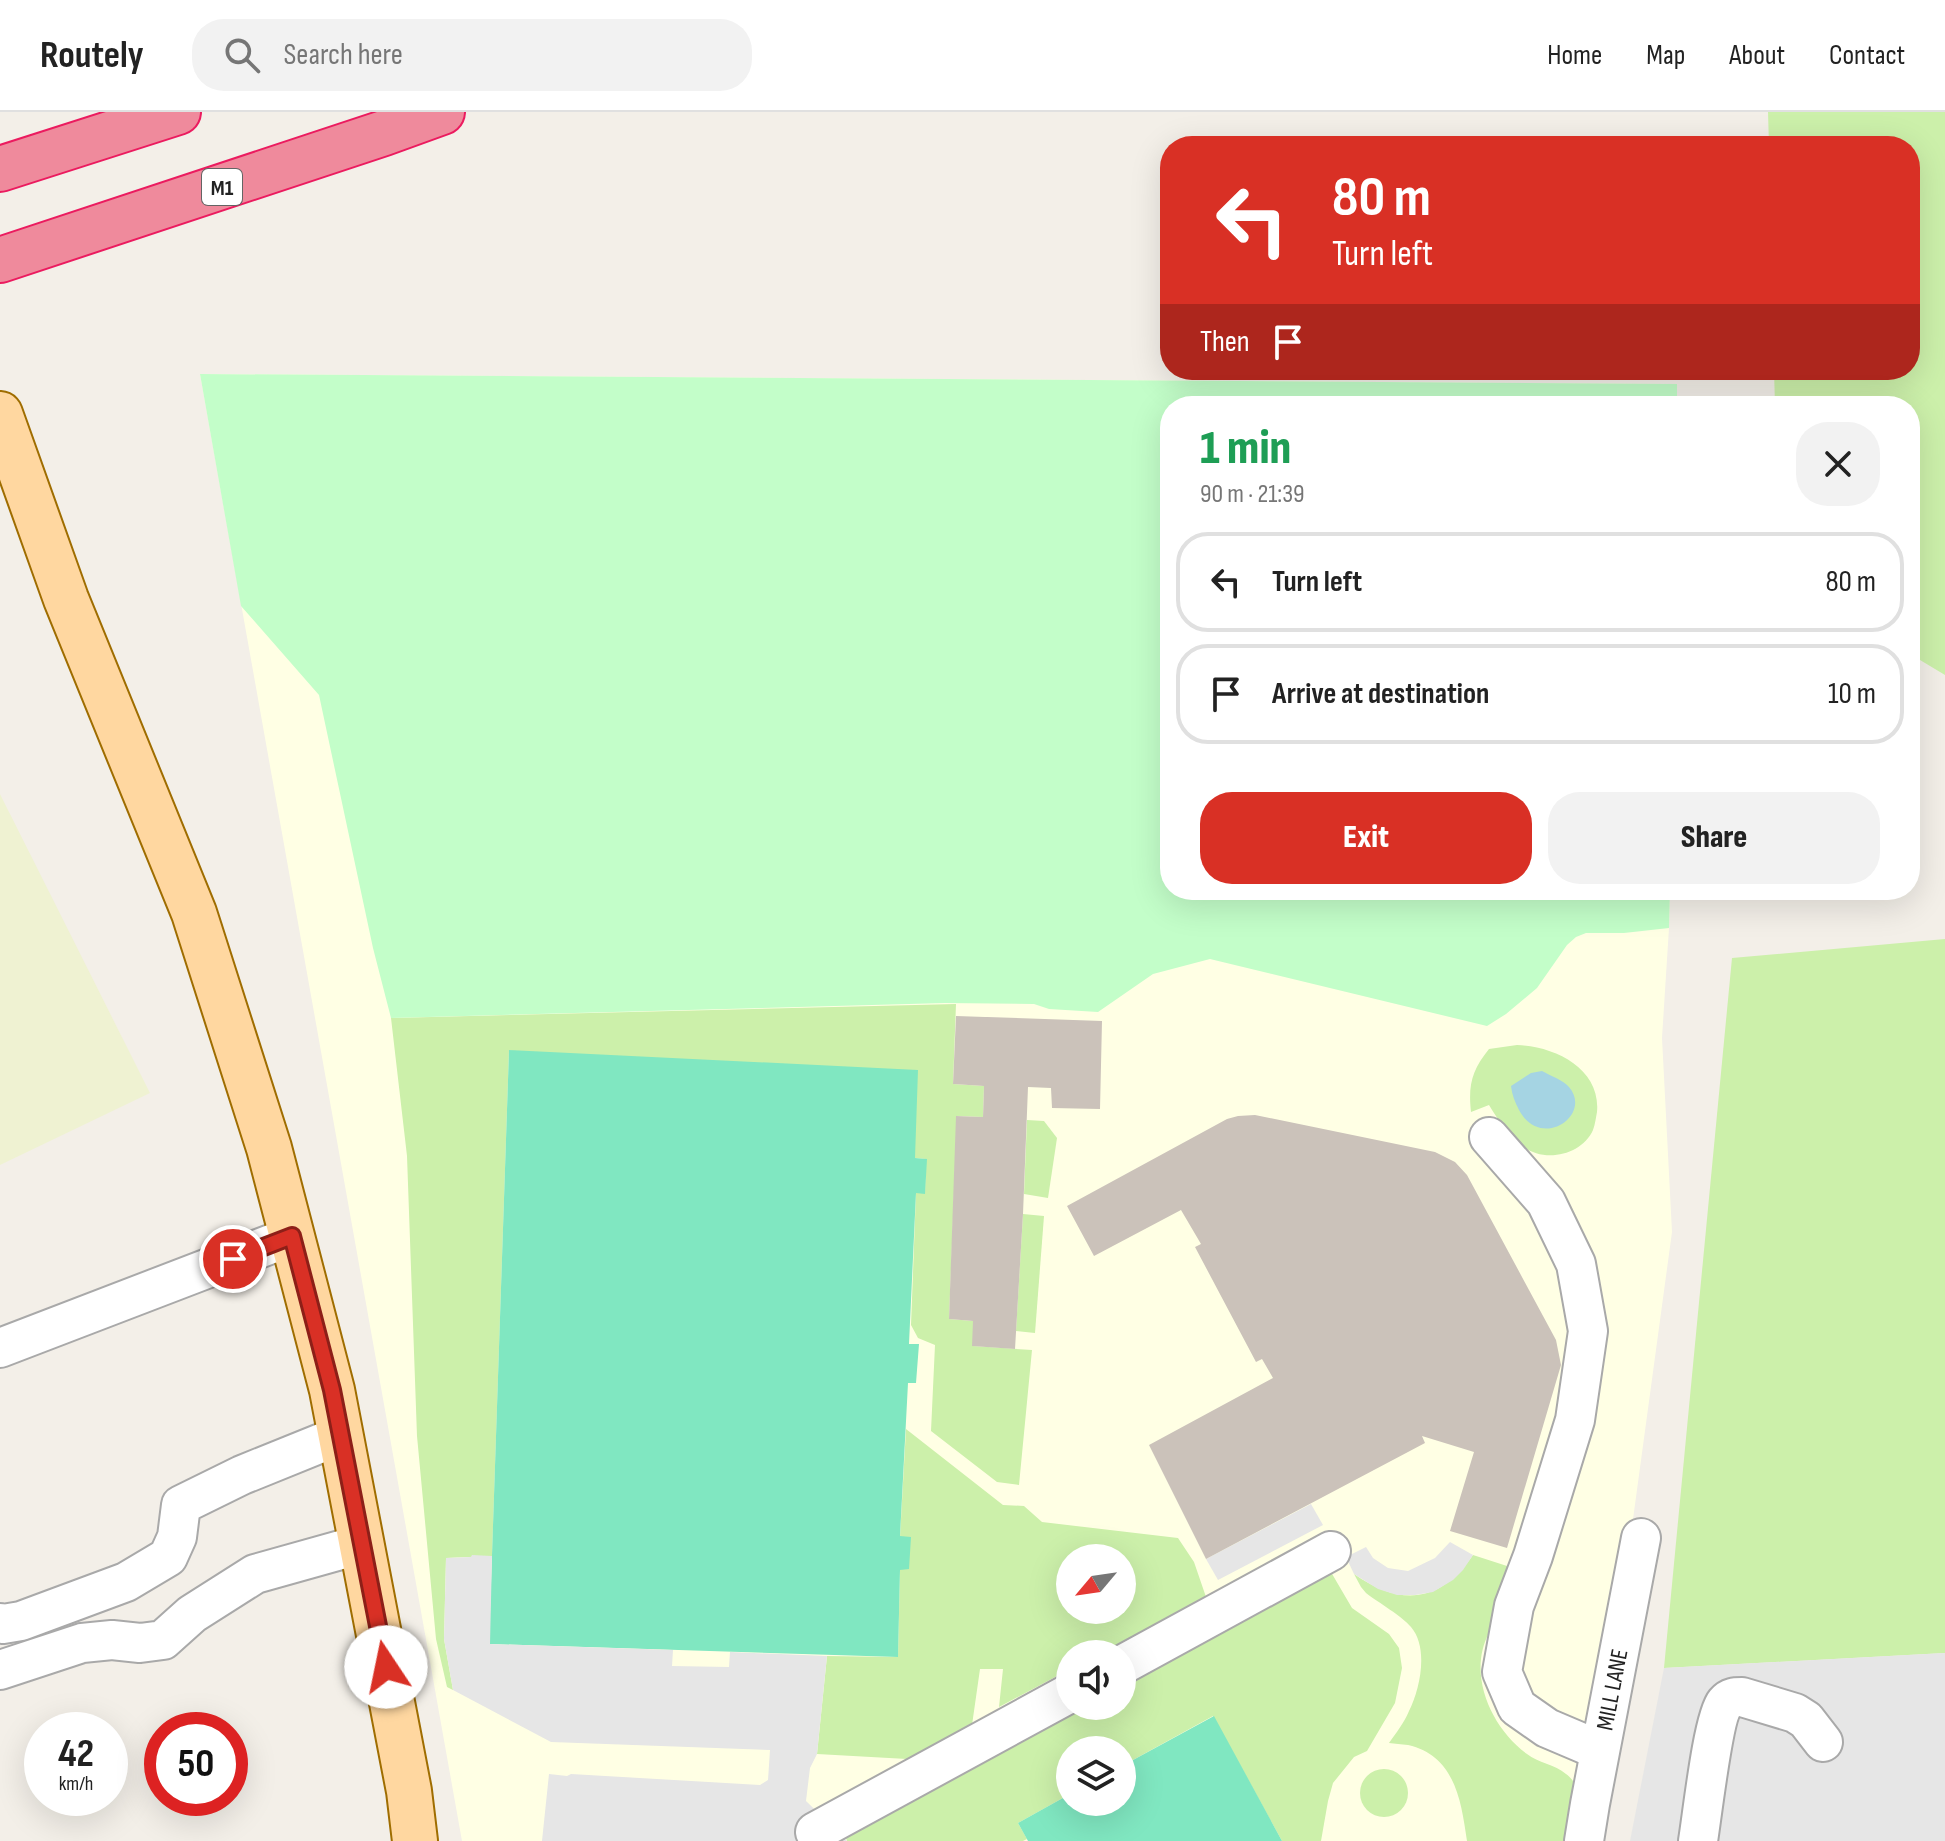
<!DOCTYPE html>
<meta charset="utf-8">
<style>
:root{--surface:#fff;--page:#f2f2f2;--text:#222;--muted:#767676;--line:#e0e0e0;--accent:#d93025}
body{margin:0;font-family:"Sofia Sans Condensed",sans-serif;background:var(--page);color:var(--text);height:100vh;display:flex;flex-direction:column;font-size:30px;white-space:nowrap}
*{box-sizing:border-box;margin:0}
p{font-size:26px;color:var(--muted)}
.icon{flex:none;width:44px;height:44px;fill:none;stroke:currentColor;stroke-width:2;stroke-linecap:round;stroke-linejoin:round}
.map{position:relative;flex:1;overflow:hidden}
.drawer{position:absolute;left:1160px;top:284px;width:760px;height:504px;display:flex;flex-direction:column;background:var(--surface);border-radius:32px;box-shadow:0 8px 32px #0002}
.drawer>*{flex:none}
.top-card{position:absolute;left:1160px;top:24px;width:760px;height:244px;border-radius:32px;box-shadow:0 8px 32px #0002;background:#d93025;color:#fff;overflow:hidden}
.needle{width:52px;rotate:241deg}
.buttons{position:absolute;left:1056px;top:1432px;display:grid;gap:16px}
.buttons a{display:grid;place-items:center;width:80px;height:80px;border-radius:50%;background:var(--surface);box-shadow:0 8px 32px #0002;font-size:40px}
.speed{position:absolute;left:24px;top:1600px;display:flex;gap:16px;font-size:40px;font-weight:700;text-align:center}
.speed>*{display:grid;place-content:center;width:104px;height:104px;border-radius:50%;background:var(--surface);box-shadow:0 8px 32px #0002;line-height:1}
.speed small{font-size:20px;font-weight:400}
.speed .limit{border:12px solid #d22;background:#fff;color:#111}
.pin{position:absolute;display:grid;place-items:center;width:68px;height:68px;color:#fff;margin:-34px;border:4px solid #fff;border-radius:50%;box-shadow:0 2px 8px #0007}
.me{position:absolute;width:88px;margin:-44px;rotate:349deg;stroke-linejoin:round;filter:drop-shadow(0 0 6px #0008)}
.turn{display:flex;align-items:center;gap:28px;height:168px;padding:0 40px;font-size:36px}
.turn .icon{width:104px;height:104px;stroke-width:2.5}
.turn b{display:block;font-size:56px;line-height:68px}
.then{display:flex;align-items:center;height:76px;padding:0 40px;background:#0003;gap:16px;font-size:30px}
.round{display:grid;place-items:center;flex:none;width:84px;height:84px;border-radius:32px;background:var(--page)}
.summary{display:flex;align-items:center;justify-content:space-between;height:136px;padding:0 40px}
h1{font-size:48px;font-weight:800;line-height:60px;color:#1e9e55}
.cta{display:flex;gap:16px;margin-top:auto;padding:16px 40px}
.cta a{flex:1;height:92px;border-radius:32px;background:var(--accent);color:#fff;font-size:32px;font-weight:800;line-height:92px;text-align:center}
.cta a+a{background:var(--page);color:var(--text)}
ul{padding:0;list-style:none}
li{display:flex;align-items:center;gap:24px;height:100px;margin:0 16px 12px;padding:0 24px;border:4px solid var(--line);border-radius:32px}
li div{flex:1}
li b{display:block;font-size:30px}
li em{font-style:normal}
header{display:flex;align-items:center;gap:48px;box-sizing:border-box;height:112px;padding:0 40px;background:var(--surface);border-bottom:2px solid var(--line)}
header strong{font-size:38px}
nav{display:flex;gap:44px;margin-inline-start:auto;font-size:28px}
.search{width:560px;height:72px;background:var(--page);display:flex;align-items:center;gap:20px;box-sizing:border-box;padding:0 28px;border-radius:32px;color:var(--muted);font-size:30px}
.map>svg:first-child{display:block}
</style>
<header>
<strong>Routely</strong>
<div class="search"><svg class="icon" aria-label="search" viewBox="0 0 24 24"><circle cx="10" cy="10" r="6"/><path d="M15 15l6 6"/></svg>Search here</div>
<nav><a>Home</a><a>Map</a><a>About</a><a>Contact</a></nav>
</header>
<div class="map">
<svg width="1945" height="1729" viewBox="0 0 1945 1729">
<rect width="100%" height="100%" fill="#f3efe8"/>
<!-- education -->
<path fill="#ffffe4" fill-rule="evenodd" d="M200,262L1677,272V294H1170V778H1670L1669,816L1662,926L1672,1120L1631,1422L1570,1729H462ZM1070,1446H1122V1498H1070ZM1070,1542H1122V1594H1070ZM1070,1638H1122V1690H1070Z"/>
<!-- farmland -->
<path fill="#eff2d2" d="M0,682L150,981L0,1053Z"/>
<!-- grass -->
<g fill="#ccf0aa" fill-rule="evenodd">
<path d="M1768,0H1945V563L1910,542V294H1775L1774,258H1910V34H1769Z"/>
<path d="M1945,827V1541L1664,1556L1732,846Z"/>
<path d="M956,892L953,972L984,974L983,1005L957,1004L949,1207L973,1209V1234L1032,1238L1019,1373L997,1370L931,1319L935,1233L918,1226L911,1213L916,1081H925L926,1047L915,1046L509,938L492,1444L446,1446L444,1527L453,1578L447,1575L436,1527L417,1324L407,1044L391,906Z"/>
<path d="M1517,933C1554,934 1601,956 1597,1000C1596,1005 1595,1013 1593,1018C1582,1043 1545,1051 1524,1035C1510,1025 1498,1008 1489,993L1471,1000C1468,973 1472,958 1489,937Z"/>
<path d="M1027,1008L1044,1009L1057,1026L1048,1086L1024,1082Z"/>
<path d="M1023,1102L1044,1104L1035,1221L1016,1219Z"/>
<path d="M906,1317L1003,1393L1024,1394L1042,1410L1178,1426L1194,1450L1206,1485L1099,1542H1070V1557L999,1595L1003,1557H980L972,1613L907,1647L817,1642L827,1544L898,1545L900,1458L910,1425H900ZM1070,1446H1122V1498H1070Z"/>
<path d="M1473,1443L1507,1454L1521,1474C1511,1489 1498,1504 1489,1521C1467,1562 1491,1616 1527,1642C1538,1651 1555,1652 1566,1662C1571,1665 1574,1671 1578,1676L1569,1729H1467C1461,1688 1455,1644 1408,1633C1401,1632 1395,1632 1389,1631C1396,1621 1404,1611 1409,1599C1420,1577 1429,1536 1411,1515C1402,1504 1379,1491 1366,1481L1361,1475L1354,1462C1401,1495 1440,1491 1473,1443Z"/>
<path d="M1328,1455L1352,1496L1389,1522L1399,1536L1402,1556L1395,1591L1367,1639L1354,1645L1333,1671L1328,1689L1321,1729H1282L1213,1604L1122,1654V1638H1070V1682L1018,1711L1027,1727L1023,1729H847L845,1723L1070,1594H1122V1564Z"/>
<circle cx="1384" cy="1681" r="24"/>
</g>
<!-- park -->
<path fill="#c3fec9" d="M200,262L1677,272V294H1170V778H1670L1669,816L1624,821H1586L1576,825L1567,833L1537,876L1506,902L1487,914L1210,847L1153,862L1098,900L1049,897L1034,892L945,891L391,906L373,836L319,583L241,494Z"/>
<!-- pitch -->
<g fill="#80e7c1">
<path d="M509,938L918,958L915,1046L927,1047L925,1082L916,1081L909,1232H919L916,1271H908L900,1424L911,1425L909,1457L900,1458L898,1545L489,1532Z"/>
<path d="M1214,1604L1282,1729H1028L1018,1711L1070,1682V1690H1122V1654Z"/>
</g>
<!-- parking -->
<g fill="#e6e6e6">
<path d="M1311,1392L1323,1413L1218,1468L1206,1447Z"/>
<path d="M1450,1430L1473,1443L1463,1458L1453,1468L1433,1480L1415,1483H1397L1378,1477L1354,1462L1346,1445L1366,1435L1373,1446L1388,1456L1408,1459L1435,1446Z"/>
<path d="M472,1443L492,1444L490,1532L673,1538L672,1554L729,1555L730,1540L827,1544L817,1642L810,1656L806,1689L847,1729H542L549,1662L567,1664L571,1662L760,1673L768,1668L770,1638L551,1630L453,1578L444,1527L446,1446L471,1445Z"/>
<path d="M1945,1541V1729H1630L1664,1556Z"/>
</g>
<!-- water -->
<path fill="#a5d4e3" d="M1542,959C1551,964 1563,968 1569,975C1593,1003 1541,1039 1519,998C1515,990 1512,983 1511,974L1531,961Z"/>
<!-- building -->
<g fill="#cbc2ba">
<path d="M956,904L1102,909L1100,997L1052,996L1051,976L1028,975L1023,1102L1015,1237L972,1234L973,1209L949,1207L956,1004L983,1005L984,974L953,972Z"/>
<path d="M1255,1003L1435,1040L1455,1050L1467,1063L1556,1228L1561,1253L1507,1436L1450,1419L1474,1340L1422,1324L1425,1331L1206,1447L1149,1333L1273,1266L1262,1247L1256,1250L1195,1135L1201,1132L1181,1098L1094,1144L1067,1094L1227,1007L1238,1004Z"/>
</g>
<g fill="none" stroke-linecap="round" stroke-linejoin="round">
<!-- minor casing -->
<g stroke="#a9a9a9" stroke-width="42">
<g id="minor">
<path d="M1489,1025L1546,1090L1576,1152L1588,1219L1575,1308L1533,1444L1514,1494L1502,1560L1517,1595L1547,1616L1587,1633L1601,1631"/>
<path d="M0,1236L292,1124"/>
<path d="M0,1511L3,1512L21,1509L126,1470L168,1445L177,1425L181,1393L242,1363L341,1323"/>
<path d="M1122,1553L1331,1439"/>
<path d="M0,1558L82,1531L112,1528L140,1531L163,1528L192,1502L255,1462L362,1432"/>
<path d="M815,1720L1070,1581"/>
<path id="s1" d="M1584,1729L1590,1692L1641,1426"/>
<path d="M1698,1729C1702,1705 1713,1605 1725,1591C1730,1585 1735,1585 1742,1585L1795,1601L1806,1608L1823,1630"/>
</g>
</g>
<!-- major casing -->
<g stroke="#9f6d00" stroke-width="48">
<path id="major" d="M0,302L66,487L194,801L269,1036L332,1278L409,1679L415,1729"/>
</g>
<!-- highway casing -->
<g stroke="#eb1b5f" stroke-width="48">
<g id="highway">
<path d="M0,57L178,0"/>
<path d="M0,148L384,21L442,0"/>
</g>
</g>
<!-- minor -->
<use href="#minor" stroke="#fff" stroke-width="38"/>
<!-- major -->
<use href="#major" stroke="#ffd7a0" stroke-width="44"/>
<!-- highway -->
<use href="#highway" stroke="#ef8a9c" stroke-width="44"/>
</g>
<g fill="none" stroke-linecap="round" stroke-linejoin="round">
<!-- route casing -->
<g stroke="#8d1f18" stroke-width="20">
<path id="route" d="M233,1147L292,1124L332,1278L386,1555"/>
</g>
<!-- route -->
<use href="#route" stroke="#d93025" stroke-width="14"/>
</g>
<g text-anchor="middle" stroke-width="8" stroke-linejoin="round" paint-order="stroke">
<!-- shield labels -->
<rect fill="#fff" stroke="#646464" stroke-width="2" x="202" y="57" width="40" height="36" rx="6"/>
<g font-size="22" font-weight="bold" fill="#222">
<text x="222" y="83">M1</text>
</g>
<!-- street labels -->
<g font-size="24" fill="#222" stroke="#fff">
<text dy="8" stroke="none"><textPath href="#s1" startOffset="154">MILL LANE</textPath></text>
</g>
</g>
</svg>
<div class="buttons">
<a><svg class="needle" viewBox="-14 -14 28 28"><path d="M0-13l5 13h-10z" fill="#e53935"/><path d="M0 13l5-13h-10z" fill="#767676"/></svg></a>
<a><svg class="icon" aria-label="sound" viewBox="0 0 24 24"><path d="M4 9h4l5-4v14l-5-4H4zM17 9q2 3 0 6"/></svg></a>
<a><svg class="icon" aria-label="layers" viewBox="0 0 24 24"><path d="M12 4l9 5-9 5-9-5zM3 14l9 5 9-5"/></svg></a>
</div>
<div class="speed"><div>42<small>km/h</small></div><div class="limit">50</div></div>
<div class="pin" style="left:233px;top:1147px;background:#d93025"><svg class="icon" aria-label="arrive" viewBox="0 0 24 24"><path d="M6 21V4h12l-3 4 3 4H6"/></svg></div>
<svg class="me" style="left:386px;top:1555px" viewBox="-20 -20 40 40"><circle r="19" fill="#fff"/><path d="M0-13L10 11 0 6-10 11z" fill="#d93025"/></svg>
<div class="top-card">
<div class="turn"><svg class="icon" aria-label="left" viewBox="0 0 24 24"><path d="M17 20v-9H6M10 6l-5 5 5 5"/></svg><div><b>80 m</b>Turn left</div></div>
<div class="then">Then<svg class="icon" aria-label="arrive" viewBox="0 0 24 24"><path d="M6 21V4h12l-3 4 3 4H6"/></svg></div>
</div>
<section class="drawer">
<div class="summary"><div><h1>1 min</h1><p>90 m · 21:39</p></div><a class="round"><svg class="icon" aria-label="close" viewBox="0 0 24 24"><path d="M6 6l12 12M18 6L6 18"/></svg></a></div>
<ul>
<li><svg class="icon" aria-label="left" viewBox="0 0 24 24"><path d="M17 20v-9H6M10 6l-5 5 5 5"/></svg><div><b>Turn left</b></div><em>80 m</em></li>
<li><svg class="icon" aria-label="arrive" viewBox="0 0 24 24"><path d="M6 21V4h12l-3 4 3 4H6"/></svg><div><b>Arrive at destination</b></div><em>10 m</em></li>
</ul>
<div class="cta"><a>Exit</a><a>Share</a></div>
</section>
</div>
